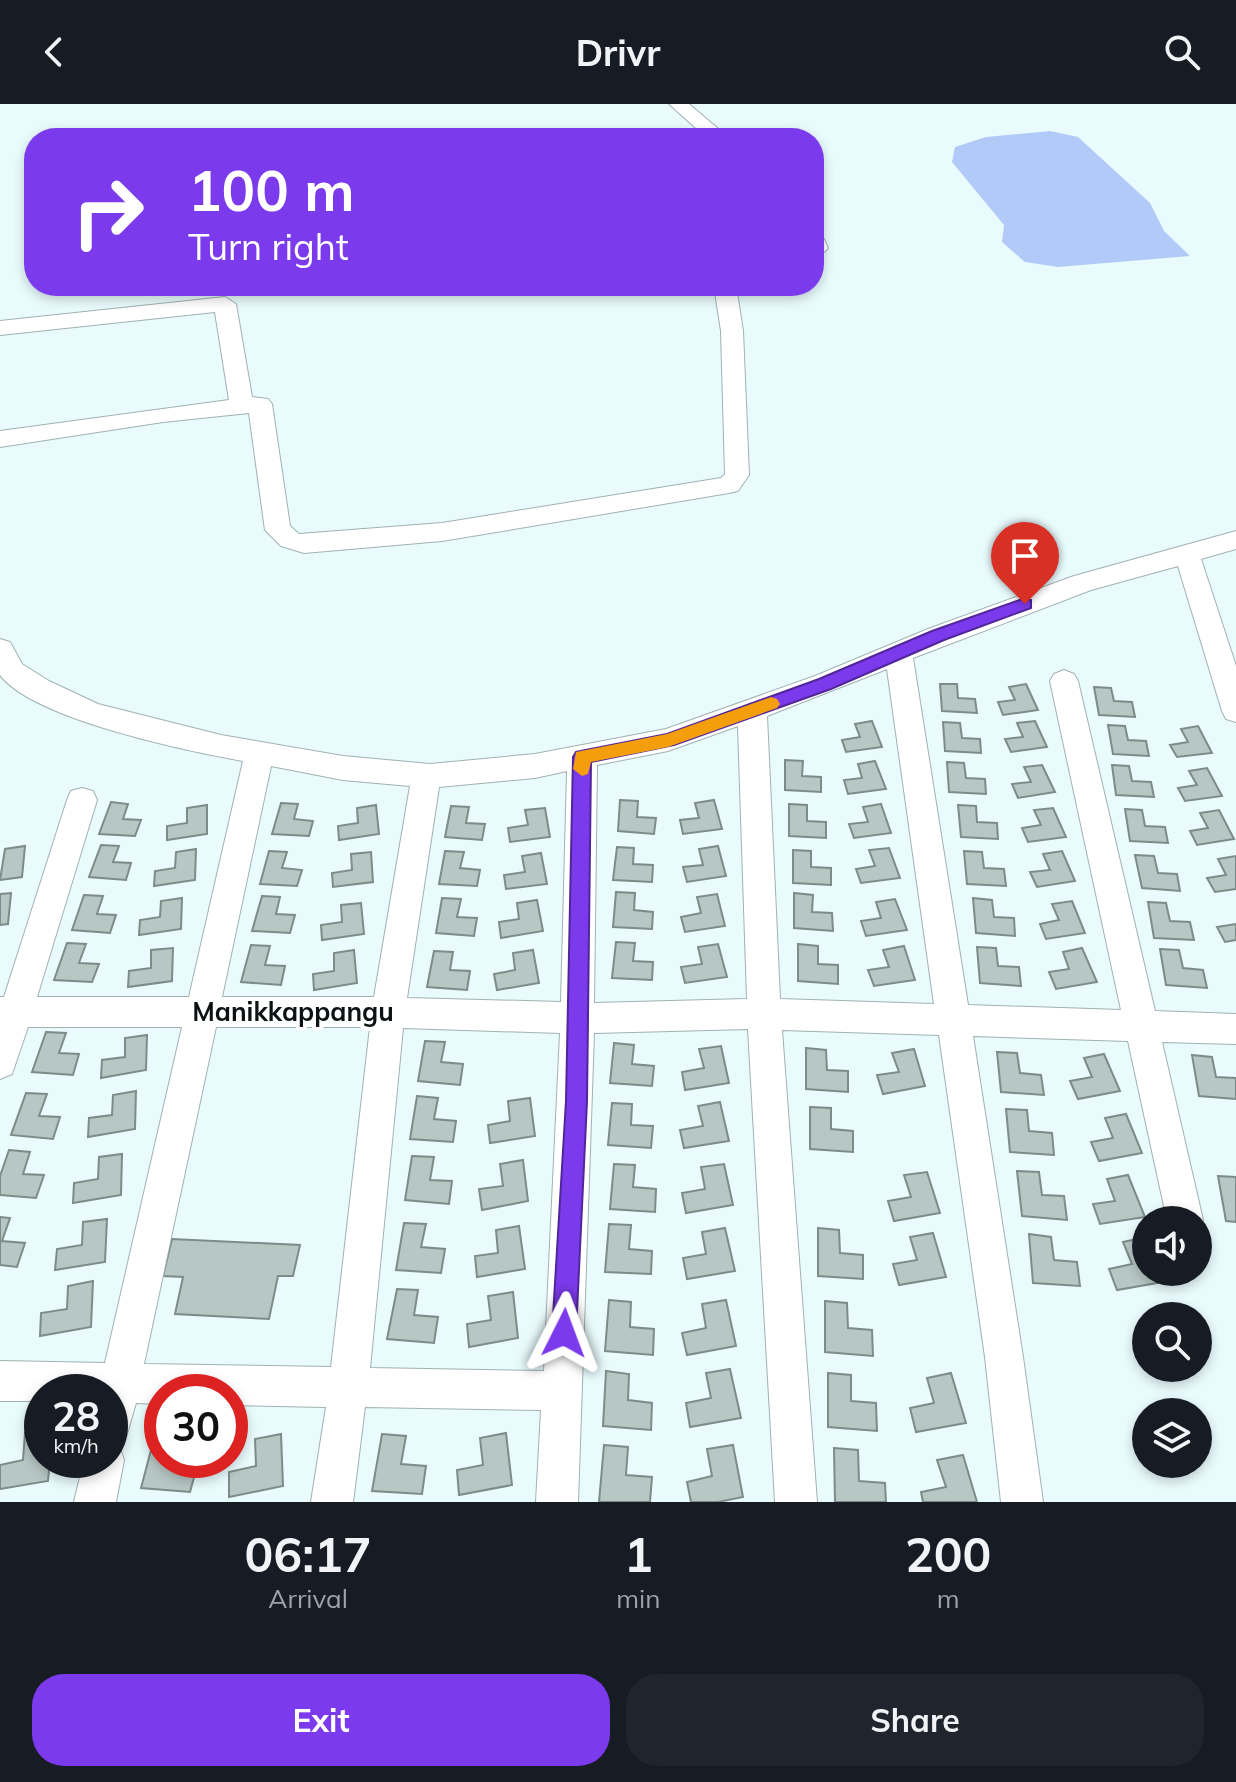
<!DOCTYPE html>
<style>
:root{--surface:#171b24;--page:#20242c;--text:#f1f3f6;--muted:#9ea1a6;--accent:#7c3aed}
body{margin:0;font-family:Mulish,sans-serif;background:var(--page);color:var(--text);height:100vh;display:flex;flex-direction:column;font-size:30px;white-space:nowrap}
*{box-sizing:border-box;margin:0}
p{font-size:26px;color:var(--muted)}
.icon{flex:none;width:44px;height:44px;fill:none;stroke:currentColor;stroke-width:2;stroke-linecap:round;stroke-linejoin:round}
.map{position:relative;height:1398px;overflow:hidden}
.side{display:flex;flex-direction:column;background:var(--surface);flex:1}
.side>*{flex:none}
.hud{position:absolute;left:24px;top:24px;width:800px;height:168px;border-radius:32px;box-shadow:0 4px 12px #0003;background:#7c3aed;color:#fff;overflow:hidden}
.tools{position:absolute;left:1132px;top:1102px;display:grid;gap:16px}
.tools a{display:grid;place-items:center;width:80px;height:80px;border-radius:50%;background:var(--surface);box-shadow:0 4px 12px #0003;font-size:40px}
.speed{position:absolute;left:24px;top:1270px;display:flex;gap:16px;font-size:40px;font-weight:700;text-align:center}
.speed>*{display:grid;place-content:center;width:104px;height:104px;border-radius:50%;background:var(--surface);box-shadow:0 4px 12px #0003;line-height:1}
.speed small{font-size:20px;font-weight:400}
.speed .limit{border:12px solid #d22;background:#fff;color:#111}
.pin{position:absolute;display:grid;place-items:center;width:68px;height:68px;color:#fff;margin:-82px -34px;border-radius:50% 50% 50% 0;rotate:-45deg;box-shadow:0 0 8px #0007}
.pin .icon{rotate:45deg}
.me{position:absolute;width:88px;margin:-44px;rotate:3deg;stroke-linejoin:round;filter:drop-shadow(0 0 6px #0008)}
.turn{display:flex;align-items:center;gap:28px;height:168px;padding:0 32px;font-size:36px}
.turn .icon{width:104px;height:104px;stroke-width:2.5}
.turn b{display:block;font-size:56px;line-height:68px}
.eta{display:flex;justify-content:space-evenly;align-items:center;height:136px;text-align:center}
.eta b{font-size:48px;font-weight:700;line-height:56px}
.cta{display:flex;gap:16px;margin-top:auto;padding:16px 32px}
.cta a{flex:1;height:92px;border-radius:32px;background:var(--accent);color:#fff;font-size:32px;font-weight:700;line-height:92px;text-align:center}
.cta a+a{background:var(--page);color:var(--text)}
header{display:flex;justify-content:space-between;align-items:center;height:104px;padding:0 32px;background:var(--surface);font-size:36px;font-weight:700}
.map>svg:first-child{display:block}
</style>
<header><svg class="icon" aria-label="back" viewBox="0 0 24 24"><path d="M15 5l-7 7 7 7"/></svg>Drivr<svg class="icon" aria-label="search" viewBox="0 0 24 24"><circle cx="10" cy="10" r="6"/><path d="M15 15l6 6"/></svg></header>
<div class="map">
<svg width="1236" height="1398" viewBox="0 0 1236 1398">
<rect width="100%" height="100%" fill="#e9fbfd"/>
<!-- water -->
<path fill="#b2caf8" d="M1050,27L1078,33L1150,99L1164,127L1190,152L1058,163L1025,158L1002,138L1004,121L952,58L955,43L986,33Z"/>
<!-- building -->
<g fill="#b7c7c4" stroke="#7c8c88" stroke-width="2">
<path d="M940,580H957L958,594L975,595L977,609L942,607Z"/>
<path d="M1026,580L1038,606L1003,611L998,598L1015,596L1009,583Z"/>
<path d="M1094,583L1111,584L1114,597L1132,598L1135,613L1099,611Z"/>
<path d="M872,617L882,643L846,648L842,636L860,633L855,620Z"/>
<path d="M1035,617L1047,643L1011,648L1005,635L1023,633L1017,619Z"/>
<path d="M943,618L960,619L962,634L980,635L981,649L945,647Z"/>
<path d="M1108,621L1125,622L1128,636L1146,637L1149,652L1113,650Z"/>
<path d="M1198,622L1212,649L1177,653L1170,641L1188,638L1181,625Z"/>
<path d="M785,656L803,657L802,672L821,673V688L785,686Z"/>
<path d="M875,657L886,685L848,690L844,676L862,674L858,660Z"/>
<path d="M947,658L964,659L966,674L985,675L986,690L949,688Z"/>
<path d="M1042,661L1055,688L1018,694L1012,680L1031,678L1024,663Z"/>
<path d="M1112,661L1129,662L1132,677L1151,678L1154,693L1116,691Z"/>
<path d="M1207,664L1222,692L1185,697L1178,684L1197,681L1189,667Z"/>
<path d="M620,696L638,697L637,713L656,714L654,730L618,727Z"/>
<path d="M714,696L722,725L683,730L680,716L699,714L695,699Z"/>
<path d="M111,698L128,700L123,715L141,716L135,732L99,730Z"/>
<path d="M281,699L298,700L294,715L313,717L309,732L272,730Z"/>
<path d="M789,700L807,701V717L826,718V734L789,732Z"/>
<path d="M881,700L891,729L854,734L849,720L868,718L863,703Z"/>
<path d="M207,701V730L167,736V722L187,719V704Z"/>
<path d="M376,701L379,730L339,736L338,722L358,719L357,704Z"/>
<path d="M958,701L976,702L977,718L997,719L998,735L961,733Z"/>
<path d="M451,702L469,703L466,719L485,720L482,736L445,733Z"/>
<path d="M545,704L550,733L510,738L508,724L528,721L525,706Z"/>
<path d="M1053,704L1066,733L1028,738L1022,724L1041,721L1034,706Z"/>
<path d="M1125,705L1142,706L1145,722L1165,723L1168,739L1130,737Z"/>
<path d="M1219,706L1234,735L1197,741L1190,727L1208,724L1200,709Z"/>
<path d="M101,741L119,742L113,758L131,759L126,776L89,773Z"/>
<path d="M25,742L22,773L0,776L5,745Z"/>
<path d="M718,742L726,772L687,778L683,763L703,761L699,745Z"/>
<path d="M617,743L634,744L633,760L653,761L652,778L613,776Z"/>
<path d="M889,744L900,774L861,779L856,765L875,762L869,746Z"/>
<path d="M196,745L195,776L154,782L155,767L175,764L176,748Z"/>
<path d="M793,746L811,747V763L831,764V781L793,779Z"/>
<path d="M269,747L287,748L282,764L302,766L297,782L260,780Z"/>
<path d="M445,747L464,748L460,764L480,766L477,782L439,780Z"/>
<path d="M964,747L982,748L984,764L1004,765L1006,782L967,780Z"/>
<path d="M1062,747L1075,777L1037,783L1030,768L1050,766L1043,750Z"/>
<path d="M371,748L373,778L333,783L332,769L352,766L351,750Z"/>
<path d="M541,749L547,780L506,785L504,771L525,768L522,752Z"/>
<path d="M1135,751L1154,752L1158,769L1177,770L1180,787L1142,784Z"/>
<path d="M1236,752V785L1215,788L1207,774L1226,771L1218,755Z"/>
<path d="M616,788L635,789L634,806L653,808L652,825L613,823Z"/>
<path d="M11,789L8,820L0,821V790Z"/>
<path d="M794,789L813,791L812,808L832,809L833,827L794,824Z"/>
<path d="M717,790L725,822L685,828L681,813L701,809L697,793Z"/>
<path d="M84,791L103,792L97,810L116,811L110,829L72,826Z"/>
<path d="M262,792L280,793L276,810L295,811L290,829L252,827Z"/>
<path d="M182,794L181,825L139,831L140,816L160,813L161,797Z"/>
<path d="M442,794L461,795L457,813L477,814L474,832L436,829Z"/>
<path d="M973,794L992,796L994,813L1014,814L1015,832L976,829Z"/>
<path d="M895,795L907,826L866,832L861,817L881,814L876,798Z"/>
<path d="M537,796L543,827L501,834L499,818L519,815L517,799Z"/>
<path d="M1072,797L1085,829L1046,835L1040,820L1059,816L1052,800Z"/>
<path d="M1148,798L1166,799L1170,817L1190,818L1194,836L1154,834Z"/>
<path d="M361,799L364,830L322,836L321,821L342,818L341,801Z"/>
<path d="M1236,820V836L1225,838L1217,823Z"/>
<path d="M616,838L635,839L633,857L653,858L652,876L612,874Z"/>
<path d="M67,839L86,840L79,859L99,860L92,878L54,876Z"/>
<path d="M718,840L727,873L685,879L681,863L702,860L698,843Z"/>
<path d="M798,840L818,842V860L838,861V880L798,877Z"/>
<path d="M251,841L270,842L265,861L285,862L281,881L241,878Z"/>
<path d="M904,842L915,876L874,882L868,866L889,863L883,846Z"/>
<path d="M977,843L996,844L998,862L1019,863L1021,882L980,879Z"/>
<path d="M173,844L172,877L128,883L129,867L151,864V846Z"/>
<path d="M1082,844L1097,878L1056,885L1049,868L1069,865L1063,848Z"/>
<path d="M1160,845L1179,846L1183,864L1203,866L1207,884L1166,881Z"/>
<path d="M354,846L357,879L314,886L313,870L334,867V849Z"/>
<path d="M533,846L539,879L497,886L494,870L515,866L513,849Z"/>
<path d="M434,847L453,848L450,866L470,867L467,886L427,883Z"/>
<path d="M46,928L66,929L59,949L79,950L73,971L32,968Z"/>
<path d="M147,931L146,966L101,974L102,956L125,953V934Z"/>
<path d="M425,937L445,938L441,958L463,960L460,981L418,977Z"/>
<path d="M614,939L634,941L632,960L654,962L652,982L610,979Z"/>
<path d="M721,942L729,979L685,986L682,968L704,964L699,945Z"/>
<path d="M806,944L826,946L827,966L848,967V988L806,985Z"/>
<path d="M914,945L925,982L883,990L877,971L899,968L892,949Z"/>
<path d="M997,948L1017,949L1020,969L1041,971L1044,991L1001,988Z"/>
<path d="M1104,950L1120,987L1078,995L1070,977L1092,973L1084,954Z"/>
<path d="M1192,951L1212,953L1216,973L1236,974V995L1199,992Z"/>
<path d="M136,987L135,1025L88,1033L89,1014L112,1011L113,991Z"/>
<path d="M26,989L47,990L39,1012L60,1013L53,1035L11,1031Z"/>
<path d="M417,992L438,994L434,1015L456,1017L453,1038L410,1035Z"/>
<path d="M530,994L535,1032L490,1039L488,1021L510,1017L508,997Z"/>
<path d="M720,998L729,1037L684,1044L680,1026L703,1022L698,1002Z"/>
<path d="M612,999L632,1000L631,1021L653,1022L651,1044L608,1041Z"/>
<path d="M810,1003L831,1004V1025L853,1027V1048L810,1045Z"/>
<path d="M1006,1005L1027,1006L1029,1027L1052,1029L1054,1051L1010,1048Z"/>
<path d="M1126,1010L1142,1049L1099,1057L1091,1038L1113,1034L1105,1014Z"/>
<path d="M9,1046L30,1048L23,1070L44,1071L36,1094L0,1091V1072Z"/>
<path d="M122,1050L121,1091L73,1099L74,1079L98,1075L99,1053Z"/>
<path d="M412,1052L434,1053L430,1076L452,1077L449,1100L405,1096Z"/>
<path d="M523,1056L528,1097L482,1106L479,1085L503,1082L500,1060Z"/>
<path d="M614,1060L635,1061L633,1083L656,1085L655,1108L610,1105Z"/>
<path d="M724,1060L733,1101L686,1109L682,1089L705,1085L701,1063Z"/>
<path d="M1017,1067L1039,1068L1042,1091L1064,1092L1067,1116L1022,1112Z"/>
<path d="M927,1068L940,1109L894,1117L888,1097L911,1093L904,1071Z"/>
<path d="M1128,1071L1145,1113L1100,1120L1093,1100L1115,1097L1107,1075Z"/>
<path d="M1218,1072L1236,1073V1118L1226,1117Z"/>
<path d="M0,1113L10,1114L2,1137L25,1139L17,1163L0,1161Z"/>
<path d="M107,1115L105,1158L55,1166L57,1145L82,1141L83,1118Z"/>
<path d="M404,1119L426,1120L421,1143L445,1145L441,1169L396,1166Z"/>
<path d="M609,1120L631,1121L629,1145L652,1147L651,1170L605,1168Z"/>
<path d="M519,1122L525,1165L477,1173L475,1152L498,1149L496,1126Z"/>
<path d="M725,1124L735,1167L687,1175L683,1154L706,1150L702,1128Z"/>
<path d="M818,1124L839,1126L840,1149L863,1151V1175L818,1172Z"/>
<path d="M933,1129L946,1173L899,1181L893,1160L917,1156L910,1133Z"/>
<path d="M1029,1130L1051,1133L1054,1156L1077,1158L1080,1182L1033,1179Z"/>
<path d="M1146,1133V1168H1159L1163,1178L1117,1186L1109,1165L1132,1160L1123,1138Z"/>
<path d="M172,1135L300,1141L293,1172H278L269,1215L175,1210L183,1173L163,1172Z"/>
<path d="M93,1177L91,1223L40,1232L41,1209L67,1205L68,1182Z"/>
<path d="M397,1185L418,1186L414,1211L438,1213L434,1239L387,1235Z"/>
<path d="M513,1188L518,1234L469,1243L467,1220L491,1216L488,1192Z"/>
<path d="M609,1196L631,1198L630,1223L654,1225L653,1251L605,1247Z"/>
<path d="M726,1196L736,1242L687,1251L682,1229L706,1224L702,1200Z"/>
<path d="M825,1197L847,1199L848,1224L872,1226L873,1252L825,1248Z"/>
<path d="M730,1265L741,1314L690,1323L686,1299L711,1294L706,1269Z"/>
<path d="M606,1267L629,1270L628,1296L652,1299L651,1326L603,1322Z"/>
<path d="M828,1269L851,1271V1297L876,1299L877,1327L828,1323Z"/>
<path d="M951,1269L966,1319L916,1328L910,1304L934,1299L927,1274Z"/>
<path d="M42,1327V1356H50L48,1377L0,1385V1361L23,1356L25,1329Z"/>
<path d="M156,1327L162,1328V1356L198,1359L190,1388L141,1384Z"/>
<path d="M506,1329L512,1381L459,1391L457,1366L483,1361L480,1334Z"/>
<path d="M281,1330L283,1382L229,1393V1368L256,1362L255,1335Z"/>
<path d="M382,1330L406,1332L401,1360L426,1362L422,1390L372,1387Z"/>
<path d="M604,1341L628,1343L626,1371L652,1373L650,1398H599Z"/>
<path d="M733,1341L743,1393L718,1398H691L687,1378L712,1372L707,1345Z"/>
<path d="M834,1344L858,1346L859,1377L885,1379L886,1398H835Z"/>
<path d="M963,1351L977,1398H923L921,1388L946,1383L937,1356Z"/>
</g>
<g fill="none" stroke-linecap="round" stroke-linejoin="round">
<!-- minor casing -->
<g stroke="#a1b1b3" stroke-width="2">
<g id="minor">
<path d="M669,0H689L729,34H707Z"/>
<path d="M814,129L824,135L828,144L824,148L814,150Z"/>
<path d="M714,182H736L743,227L749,371L738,387L729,389L442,437L304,449L281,442L265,426L249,309L163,318L0,343V327L229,296L215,208L0,231V217L225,193L236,200L252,293L268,295L272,300L290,422L299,430L442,419L721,374L725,370L721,227Z"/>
<path d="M1236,427V445L1201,455L1236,562V618L1226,615L1222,607L1178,462L1091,486L913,554L968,901L1121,906L1050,577L1054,570L1064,566L1074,570L1078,577L1155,907L1236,910V940L1162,938L1203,1116L1198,1129V1116H1167L1128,937L973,932L1023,1253L1043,1398H1001L985,1253L939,931L782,926L817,1398H775L748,925L594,929L578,1398H536L541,1306L365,1303L353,1398H311L326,1303L230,1301V1288H162V1300L136,1299L124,1340L119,1342L124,1356L116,1398H74L84,1356H110V1288H42V1297H0V1257L105,1259L182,923H28L12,970L0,975V893H4L67,696L71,687L82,684L93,687L97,696L37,893H189L243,657C187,647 33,615 0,571V535L10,538L22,560L49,577L98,600L221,631L343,652L430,660L535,650L666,625L815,572L928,525L1074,472ZM887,565L934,900L780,895L767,612ZM738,622L747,895L594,899L597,661L668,647ZM271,662L343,676L410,682L374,893H222ZM567,667L561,898L407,894L439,683L535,674ZM216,923H370L331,1263L144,1260ZM403,924L560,929L544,1267L370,1264Z"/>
</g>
</g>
<!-- minor -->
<use href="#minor" fill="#fff" fill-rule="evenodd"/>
</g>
<!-- route -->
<path fill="#7c3aed" stroke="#51269a" stroke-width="2" d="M1025,494L1031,496V504L944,536L831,585L674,641L591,658L587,997L576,1229L572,1237L564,1241L556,1237L552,1229L566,997L573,653L576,648L667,630L819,575L932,527Z"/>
<!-- slow -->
<path fill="#f59e0b" d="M771,593L777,595L780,600L777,604L668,643L591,658L588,670L582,672L573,665L576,648L667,630Z"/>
<g text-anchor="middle" stroke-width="8" stroke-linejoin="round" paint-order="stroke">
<!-- quarter labels -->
<g font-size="26" font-weight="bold" fill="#0d1314" stroke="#fff">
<text x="293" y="917">Manikkappangu</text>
</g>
</g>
</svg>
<div class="tools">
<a><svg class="icon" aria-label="sound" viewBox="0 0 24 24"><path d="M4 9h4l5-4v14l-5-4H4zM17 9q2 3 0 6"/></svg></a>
<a><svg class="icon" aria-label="search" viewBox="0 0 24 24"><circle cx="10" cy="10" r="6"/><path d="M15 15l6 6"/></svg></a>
<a><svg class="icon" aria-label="layers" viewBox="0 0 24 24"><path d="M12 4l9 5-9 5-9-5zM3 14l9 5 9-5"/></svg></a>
</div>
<div class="speed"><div>28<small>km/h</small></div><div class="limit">30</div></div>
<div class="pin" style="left:1025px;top:500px;background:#d93025"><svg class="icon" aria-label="arrive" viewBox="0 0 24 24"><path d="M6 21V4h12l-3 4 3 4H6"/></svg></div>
<svg class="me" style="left:564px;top:1229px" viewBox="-20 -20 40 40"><path d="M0-17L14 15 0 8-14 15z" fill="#7c3aed" stroke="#fff" stroke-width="4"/></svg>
<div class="hud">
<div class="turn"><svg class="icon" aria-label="right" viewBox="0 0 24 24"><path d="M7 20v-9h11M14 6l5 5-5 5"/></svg><div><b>100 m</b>Turn right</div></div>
</div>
</div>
<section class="side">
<div class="eta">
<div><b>06:17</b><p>Arrival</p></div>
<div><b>1</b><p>min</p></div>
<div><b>200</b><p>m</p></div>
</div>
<div class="cta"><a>Exit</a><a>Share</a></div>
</section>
